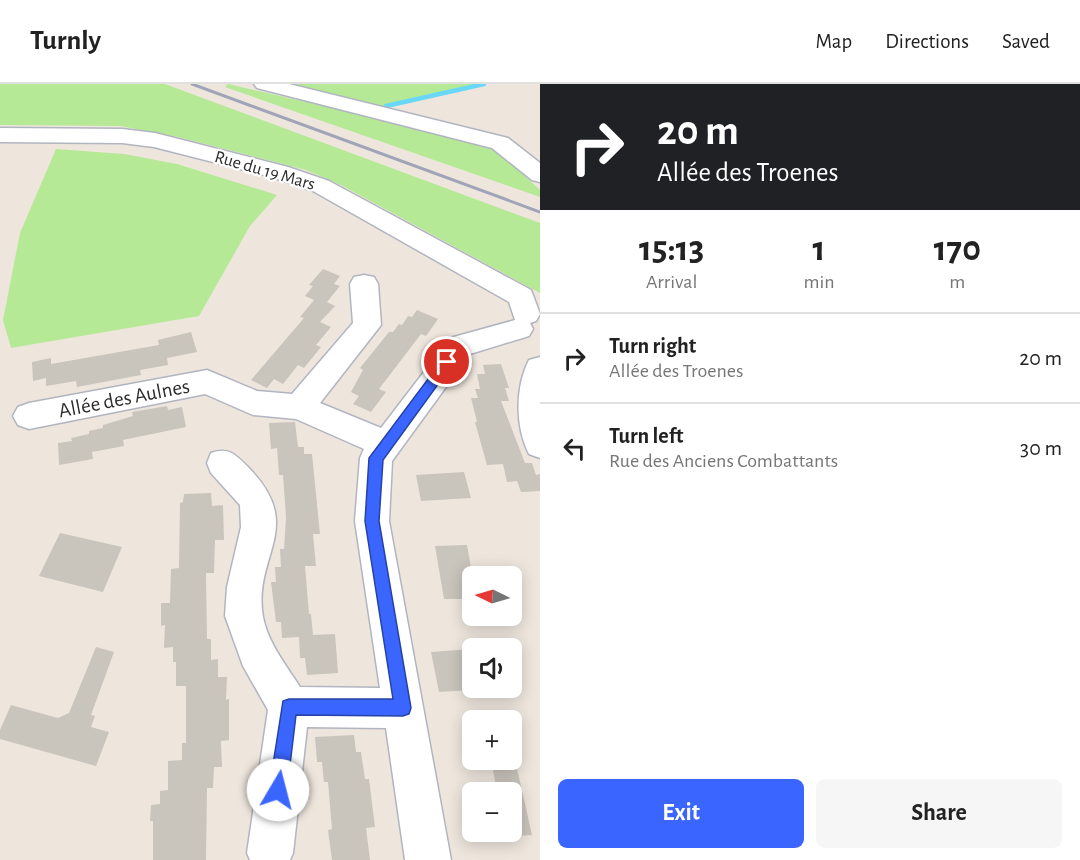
<!DOCTYPE html>
<meta charset="utf-8">
<style>
:root{--surface:#fff;--page:#f6f6f6;--text:#222;--muted:#767676;--line:#e0e0e0;--accent:#3a66ff}
body{margin:0;font-family:"Alegreya Sans",sans-serif;background:var(--page);color:var(--text);height:100vh;display:flex;flex-direction:column;font-size:22px;white-space:nowrap}
*{box-sizing:border-box;margin:0}
p{font-size:20px;color:var(--muted)}
.icon{flex:none;width:33px;height:33px;fill:none;stroke:currentColor;stroke-width:2;stroke-linecap:round;stroke-linejoin:round}
.map{position:relative;flex:1;overflow:hidden}
.details{display:flex;flex-direction:column;background:var(--surface);width:540px}
.details>*{flex:none}
.guide{background:#202124;color:#fff;overflow:hidden}
.needle{width:39px;rotate:275deg}
.fabs{position:absolute;left:462px;top:482px;display:grid;gap:12px}
.fabs a{display:grid;place-items:center;width:60px;height:60px;border-radius:9px;background:var(--surface);box-shadow:0 3px 15px #0003;font-size:30px}
.pin{position:absolute;display:grid;place-items:center;width:51px;height:51px;color:#fff;margin:-26px;border:3px solid #fff;border-radius:50%;box-shadow:0 2px 6px #0007}
.me{position:absolute;width:66px;margin:-33px;rotate:8deg;stroke-linejoin:round;filter:drop-shadow(0 0 4px #0008)}
.turn{display:flex;align-items:center;gap:21px;height:126px;padding:0 18px;font-size:27px}
.turn .icon{width:78px;height:78px;stroke-width:2.5}
.turn b{display:block;font-size:42px;line-height:51px}
.eta{display:flex;justify-content:space-evenly;align-items:center;height:102px;text-align:center}
.eta b{font-size:36px;font-weight:700;line-height:42px}
.button{display:flex;gap:12px;margin-top:auto;padding:12px 18px}
.button a{flex:1;height:69px;border-radius:9px;background:var(--accent);color:#fff;font-size:24px;font-weight:700;line-height:69px;text-align:center}
.button a+a{background:var(--page);color:var(--text)}
ul{padding:0;list-style:none}
li{display:flex;align-items:center;gap:18px;height:90px;padding:0 18px;border-top:2px solid var(--line)}
li div{flex:1}
li b{display:block;font-size:22px}
li em{font-style:normal}
header{display:flex;align-items:center;gap:36px;box-sizing:border-box;height:84px;padding:0 30px;background:var(--surface);border-bottom:2px solid var(--line)}
header strong{font-size:28px}
nav{display:flex;gap:33px;margin-inline-start:auto;font-size:21px}
main{display:flex;flex:1;min-height:0}
.map>svg:first-child{display:block}
</style>
<header>
<strong>Turnly</strong>
<nav><a>Map</a><a>Directions</a><a>Saved</a></nav>
</header>
<main>
<div class="map">
<svg width="540" height="776" viewBox="0 0 540 776">
<rect width="100%" height="100%" fill="#eee6dd"/>
<!-- green -->
<g fill="#b5e996">
<path d="M0,0H165L540,139V209L341,101L306,86L178,53L120,42L0,41Z"/>
<path d="M228,0L490,60L540,106V113L225,3Z"/>
<path d="M278,0H486L401,17L385,26Z"/>
<path d="M56,65L124,70L177,80L277,111L250,142L199,232L11,264L3,236L20,149Z"/>
</g>
<g fill="none" stroke-linecap="round" stroke-linejoin="round">
<!-- stream -->
<path stroke="#69d7f7" stroke-width="4.5" d="M386,22L484,0"/>
</g>
<!-- building -->
<g fill="#c9c4bc">
<path d="M323,185L340,192L334,200L340,202L327,218L335,222L320,238L331,243L316,261L321,263L304,284L298,281L283,300L274,295L267,304L251,296L304,234L300,233L314,216L305,212L313,202L309,201Z"/>
<path d="M417,226L438,235L426,252L421,250L379,305L386,308L371,328L353,320L359,312L351,308L363,286L360,284L389,248H393L399,240L402,241L408,232L412,233Z"/>
<path d="M191,248L197,268L167,274L168,281L140,286L141,291L77,303L76,297L46,302V294L33,297L32,278L51,274V280L159,261L158,256Z"/>
<path d="M501,280L509,304H505L509,317H501L525,379H532L536,391L540,390V407L521,408L517,397L507,398L503,380L487,381L475,338H477L471,314H478L475,305H480L477,290H485L483,281Z"/>
<path d="M167,322L168,326L182,323L186,343L123,356L124,362L92,368L93,375L59,381L58,359L72,357L71,354L89,350V347L103,344V341L133,332L132,328Z"/>
<path d="M295,338L298,363H304V370H312L320,450H313L316,482H305L309,530H311L313,551L335,550L338,589L307,591L305,574H300L299,553L282,554L281,538H276L271,498H276L275,483H281L280,465H284L286,433L283,391H279L277,364L271,365L269,339Z"/>
<path d="M464,388L471,414L421,417L416,391Z"/>
<path d="M211,409L212,422L223,421L224,456H215L214,489H206L207,555H211V576L218,575V593H227L226,616L229,615V656L221,657L222,683H214L213,704H207L206,776H153V737H150L151,721L160,720V707L168,706V677L182,676V659H186V602H176V578H173V563L164,564L165,541L161,542V519H170L171,485L179,484L180,419L183,418L184,410Z"/>
<path d="M60,449L122,463L103,508L39,492Z"/>
<path d="M467,461L472,489V515H444L435,462Z"/>
<path d="M96,563L114,568L91,631L95,632L91,643L109,648L96,682L0,655V646L11,621L58,634L69,629Z"/>
<path d="M472,565V606L439,608L431,568Z"/>
<path d="M354,651L356,668H361L365,695H369L375,743L366,744L370,776H332L328,746L332,745L328,698H324L322,678H317L315,653Z"/>
<path d="M516,680L521,702L532,751L512,752V708H497L492,681Z"/>
</g>
<g fill="none" stroke-linecap="round" stroke-linejoin="round">
<!-- minor casing -->
<g stroke="#b1b5c0" stroke-width="3">
<g id="minor">
<path d="M254,0H289L508,54L540,79V98L532,96L492,64L257,4Z"/>
<path d="M0,44L122,45L155,49L288,83L329,97L531,206L540,230L536,237L530,239L533,245L529,252L470,270L392,377L389,437L451,776H405L386,644L307,643L293,769L290,776H250L247,769L268,626L243,582L225,532L227,503L241,443L240,421L211,389L207,379L211,369C228,363 235,370 247,382C308,443 252,471 263,533C268,559 286,581 300,603L380,604L355,437L360,374L364,365L296,335L253,331L205,310L29,345L18,341L13,332L18,323L29,319L207,286L257,307L292,310L353,239L350,200L354,193L364,191L374,193L378,200L381,241L320,319L381,344L450,254L515,236L509,218L313,107L272,93L154,63L122,59L0,58Z"/>
<path d="M540,273V374L529,370C515,343 515,303 529,276Z"/>
</g>
</g>
<!-- minor -->
<use href="#minor" fill="#fff" fill-rule="evenodd"/>
<!-- rail -->
<path stroke="#9fa4b7" stroke-width="3" d="M192,0L540,128"/>
</g>
<!-- route -->
<path fill="#3a66ff" stroke="#2642a6" stroke-width="1.5" d="M447,273L452,275V281L383,376L379,437L411,624L409,630L403,632L296,631L287,706L284,713L278,715L272,713L269,706L283,617L289,615H393L365,437L369,374L443,275Z"/>
<g text-anchor="middle" stroke-width="4.5" stroke-linejoin="round" paint-order="stroke">
<!-- far-street labels -->
<g font-size="18" fill="#2c2c2c" stroke="#fff">
<text transform="translate(265 86) rotate(16)" y="6">Rue du 19 Mars</text>
</g>
<!-- street labels -->
<g font-size="21" fill="#2c2c2c" stroke="#fff">
<text transform="translate(124 314) rotate(-11)" y="7">Allée des Aulnes</text>
</g>
</g>
</svg>
<div class="fabs">
<a><svg class="needle" viewBox="-14 -14 28 28"><path d="M0-13l5 13h-10z" fill="#e53935"/><path d="M0 13l5-13h-10z" fill="#767676"/></svg></a>
<a><svg class="icon" aria-label="sound" viewBox="0 0 24 24"><path d="M4 9h4l5-4v14l-5-4H4zM17 9q2 3 0 6"/></svg></a>
<a>+</a>
<a>−</a>
</div>
<div class="pin" style="left:447px;top:278px;background:#d93025"><svg class="icon" aria-label="arrive" viewBox="0 0 24 24"><path d="M6 21V4h12l-3 4 3 4H6"/></svg></div>
<svg class="me" style="left:278px;top:706px" viewBox="-20 -20 40 40"><circle r="19" fill="#fff"/><path d="M0-13L10 11 0 6-10 11z" fill="#3a66ff"/></svg>
</div>
<section class="details">
<div class="guide">
<div class="turn"><svg class="icon" aria-label="right" viewBox="0 0 24 24"><path d="M7 20v-9h11M14 6l5 5-5 5"/></svg><div><b>20 m</b>Allée des Troenes</div></div>
</div>
<div class="eta">
<div><b>15:13</b><p>Arrival</p></div>
<div><b>1</b><p>min</p></div>
<div><b>170</b><p>m</p></div>
</div>
<ul>
<li><svg class="icon" aria-label="right" viewBox="0 0 24 24"><path d="M7 20v-9h11M14 6l5 5-5 5"/></svg><div><b>Turn right</b><p>Allée des Troenes</p></div><em>20 m</em></li>
<li><svg class="icon" aria-label="left" viewBox="0 0 24 24"><path d="M17 20v-9H6M10 6l-5 5 5 5"/></svg><div><b>Turn left</b><p>Rue des Anciens Combattants</p></div><em>30 m</em></li>
</ul>
<div class="button"><a>Exit</a><a>Share</a></div>
</section>
</main>
